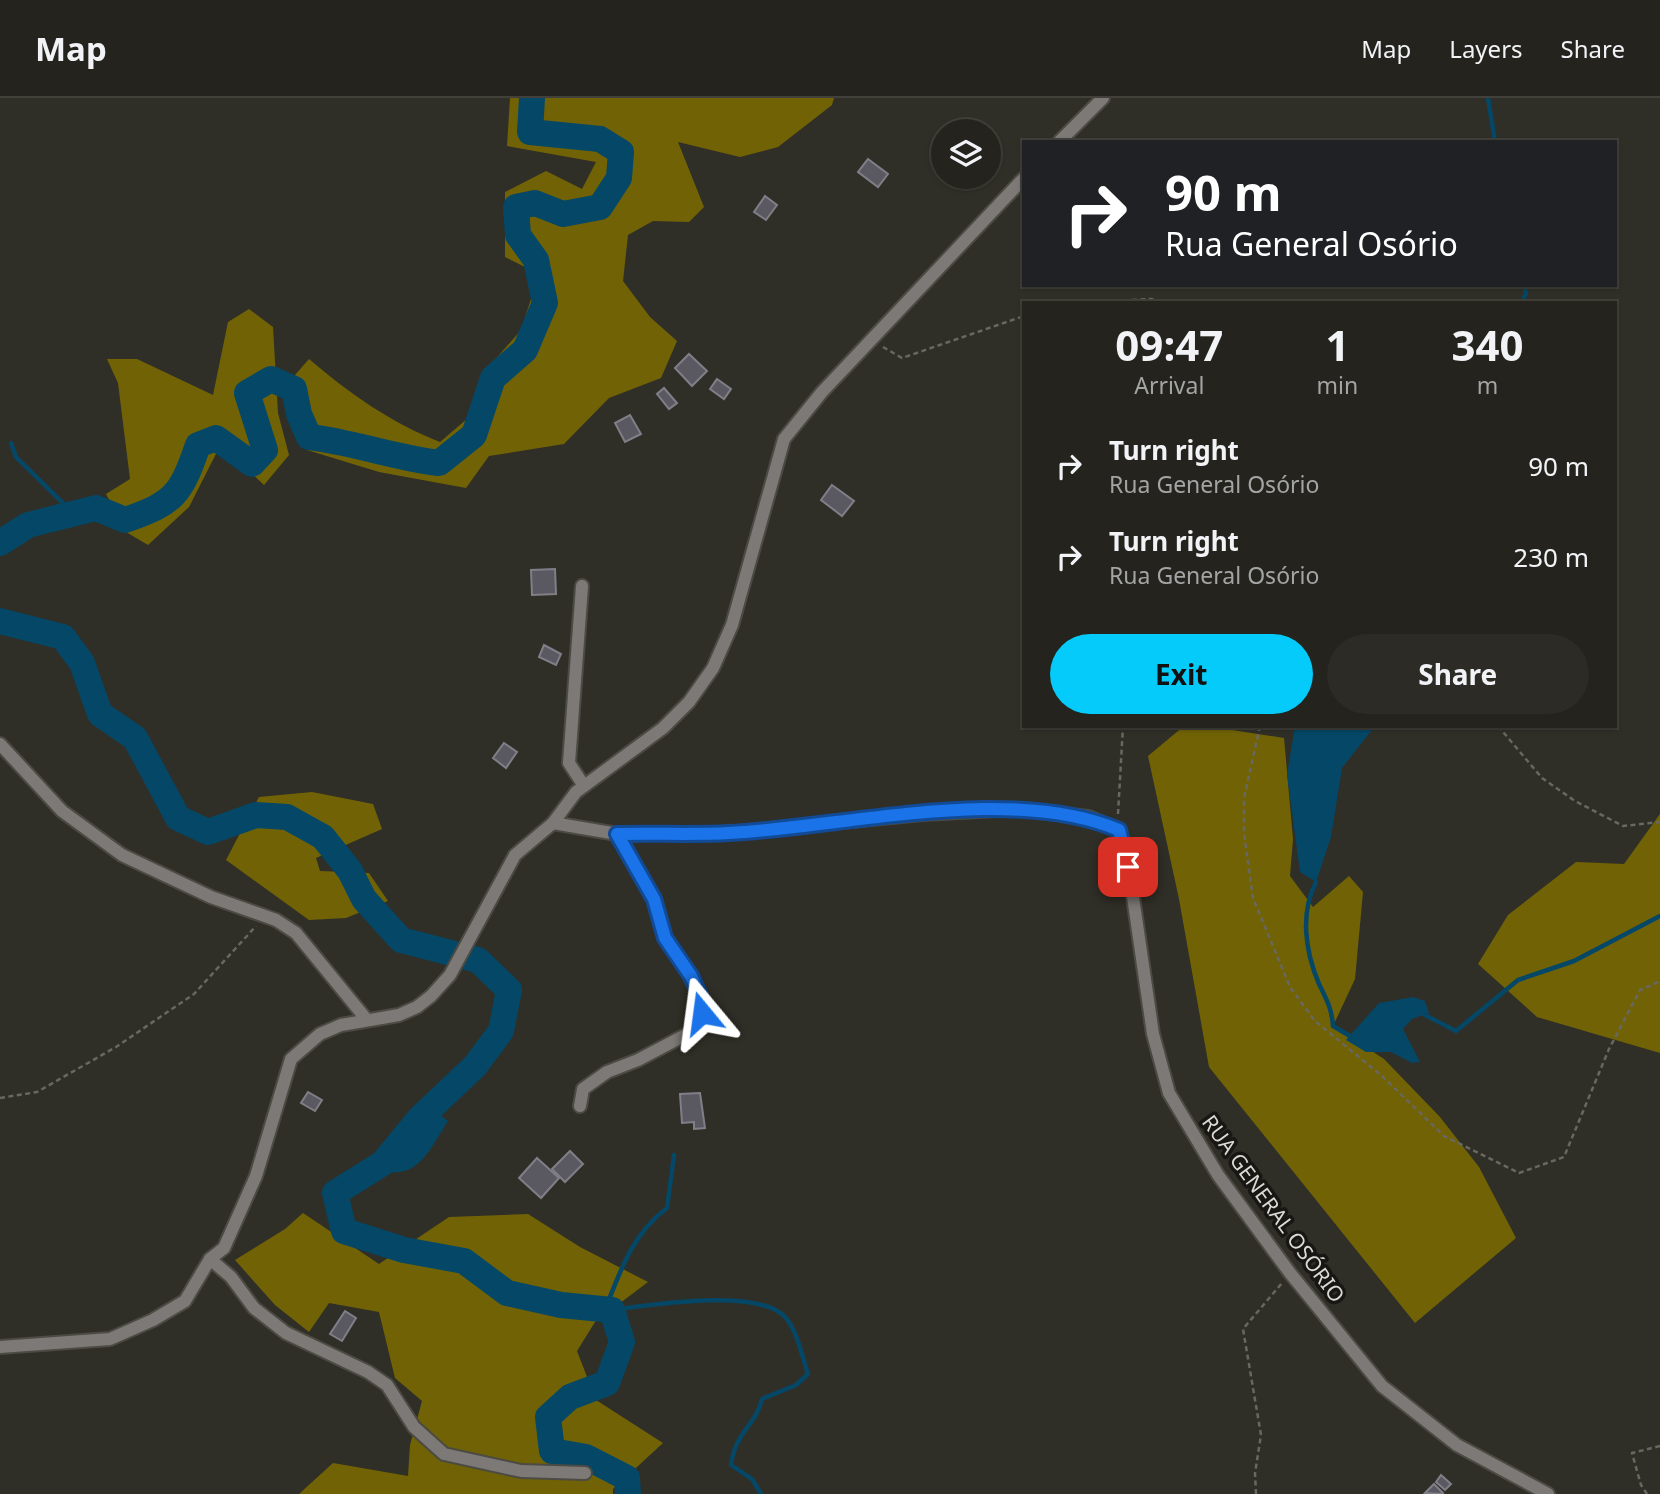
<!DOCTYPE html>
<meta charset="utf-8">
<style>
:root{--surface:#24231d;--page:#2c2b26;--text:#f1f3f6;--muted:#a3a4a4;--line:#41403b;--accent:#04cbf9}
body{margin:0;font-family:"Noto Sans",sans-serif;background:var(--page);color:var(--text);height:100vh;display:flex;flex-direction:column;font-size:26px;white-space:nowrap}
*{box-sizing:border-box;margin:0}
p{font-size:23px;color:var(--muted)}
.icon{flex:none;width:38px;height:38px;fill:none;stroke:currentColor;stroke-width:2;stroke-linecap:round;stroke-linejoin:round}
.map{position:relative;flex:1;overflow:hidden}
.side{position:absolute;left:1022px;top:203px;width:595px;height:427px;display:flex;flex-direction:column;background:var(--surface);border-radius:0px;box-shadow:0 2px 5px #0004,0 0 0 2px var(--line)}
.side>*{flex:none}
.banner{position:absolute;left:1022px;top:42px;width:595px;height:147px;border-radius:0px;box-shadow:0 2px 5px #0004,0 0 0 2px var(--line);background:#202124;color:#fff;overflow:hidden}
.controls{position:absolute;left:931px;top:21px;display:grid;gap:14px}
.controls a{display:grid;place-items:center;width:70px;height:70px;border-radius:50%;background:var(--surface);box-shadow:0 2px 5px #0004,0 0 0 2px var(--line);font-size:35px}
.pin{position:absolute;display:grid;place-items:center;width:60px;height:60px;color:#fff;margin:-30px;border-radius:14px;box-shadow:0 4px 10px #0006}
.me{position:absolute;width:77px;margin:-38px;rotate:344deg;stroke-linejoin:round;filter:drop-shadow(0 0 5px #0008)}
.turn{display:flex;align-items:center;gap:24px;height:147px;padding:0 28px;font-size:32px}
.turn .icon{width:91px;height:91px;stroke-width:2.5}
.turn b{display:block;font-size:49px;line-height:60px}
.eta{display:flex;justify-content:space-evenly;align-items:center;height:119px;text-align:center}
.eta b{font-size:42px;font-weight:700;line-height:49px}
.primary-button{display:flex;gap:14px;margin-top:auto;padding:14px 28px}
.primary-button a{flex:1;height:80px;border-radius:42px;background:var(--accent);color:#111;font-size:28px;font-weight:700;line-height:80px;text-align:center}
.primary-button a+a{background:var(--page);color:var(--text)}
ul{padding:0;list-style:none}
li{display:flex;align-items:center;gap:21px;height:91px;padding:0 28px}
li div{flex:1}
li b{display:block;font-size:26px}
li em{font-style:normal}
header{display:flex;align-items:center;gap:42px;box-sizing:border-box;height:98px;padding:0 35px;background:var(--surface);border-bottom:2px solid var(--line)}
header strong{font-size:33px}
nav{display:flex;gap:38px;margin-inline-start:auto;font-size:24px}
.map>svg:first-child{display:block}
</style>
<header>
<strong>Map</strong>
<nav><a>Map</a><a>Layers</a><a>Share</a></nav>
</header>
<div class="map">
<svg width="1660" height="1396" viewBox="0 0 1660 1396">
<rect width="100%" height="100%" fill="#302f27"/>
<!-- forest -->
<g fill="#716305">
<path d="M510,0H834L832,7L778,49L740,59L678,44L704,109L689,124L653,123L628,137L623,183L650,219L677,243L661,280L609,300L564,346L489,358L466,390L379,374L307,352L295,277L309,261C349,295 391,325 440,344L468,320L480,279L521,232L539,176L505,159V94L546,73L582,91L596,64L507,48Z"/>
<path d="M249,211L273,229L278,315L289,357L264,387L221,346L189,409L148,447L126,434L106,396L130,381L118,285L107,261H137L213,297L228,224Z"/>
<path d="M1184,628H1207L1284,640L1293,741L1290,778L1313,809L1349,778L1363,794L1355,881L1333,928L1384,961L1440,1019L1479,1069L1516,1140L1415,1225L1209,969L1179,801L1148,658Z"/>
<path d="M312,694L373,706L382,731L316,760L320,773L369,775L388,803L346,820L309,822L226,762L259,699Z"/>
<path d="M1660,716V955L1537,919L1478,866L1508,817L1576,764L1624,766Z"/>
<path d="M303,1115L379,1166L449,1119L528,1116L580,1149L648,1184L595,1224L577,1253L596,1302L663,1345L613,1391V1396H299L333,1365L408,1378L410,1347L422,1303L395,1280L379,1214L329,1205L309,1234L275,1207L235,1162L285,1131Z"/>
</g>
<!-- water -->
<g fill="#044767">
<path d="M1295,628H1375L1342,670L1331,739L1316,784L1300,774L1287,677Z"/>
<path d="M1413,899L1425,903L1429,915L1412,921L1403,931L1420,964L1412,965L1391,954H1366L1346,942L1379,905Z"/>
<path d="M424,1004L448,1023C430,1051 416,1087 377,1070L378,1051L393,1047L413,1011Z"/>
</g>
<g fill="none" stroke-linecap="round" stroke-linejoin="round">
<!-- stream -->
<g stroke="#044767" stroke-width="4.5">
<path d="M1488,0L1495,44"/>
<path d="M1522,205L1526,195L1524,187"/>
<path d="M11,345L16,359L74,416"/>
<path d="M1316,784C1300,815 1305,853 1319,886C1326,900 1332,911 1333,928L1350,938"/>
<path d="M1425,917L1456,933L1518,882L1574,863L1660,818"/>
<path d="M605,1212C620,1173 633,1135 667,1110L674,1057"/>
<path d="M612,1212C650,1207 760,1189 786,1220C798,1235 802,1259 808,1276L796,1287L762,1301C756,1327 735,1334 731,1367L752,1381L761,1396"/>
</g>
<!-- river -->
<g stroke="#044767" stroke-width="26">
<path d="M0,445L28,427L96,410L125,422C175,405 181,396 198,347L216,340L252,366L265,352L247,295L271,281L294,291L299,316L309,339C353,344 395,360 439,365L474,337L493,280L525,252L545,205L536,162L518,137L516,109L535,105L563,116L600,109L619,80L621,54L600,41L530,34L532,0"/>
<path d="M0,523L63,539L82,565L100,616L135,640L178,720L208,734L256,717L287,719L323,739L350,773L364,801L401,842L478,862L509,892L501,933L475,968L419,1021L383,1065L335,1095L344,1133L404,1152L464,1163L507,1195L561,1207L612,1212L622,1244L607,1285L570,1299L548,1319L552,1353L586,1359L627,1380L628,1396"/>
</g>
</g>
<!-- building -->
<g fill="#5a5962" stroke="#807f88" stroke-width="2">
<path d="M868,61L888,76L878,89L858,74Z"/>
<path d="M765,98L777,107L766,122L754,114Z"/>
<path d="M689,256L707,273L692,288L675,270Z"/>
<path d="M717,281L731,291L724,301L710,291Z"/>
<path d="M664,290L677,305L669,311L657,296Z"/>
<path d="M630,317L641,336L625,344L615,325Z"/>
<path d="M832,387L854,403L842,418L821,402Z"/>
<path d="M555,471L556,496L532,497L531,472Z"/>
<path d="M544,547L561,556L556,567L539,559Z"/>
<path d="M504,645L517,654L506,670L493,660Z"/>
<path d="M308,994L322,1002L315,1013L301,1005Z"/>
<path d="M700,995L705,1030L694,1031V1024L682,1025L680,996Z"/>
<path d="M570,1053L583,1066L565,1084L552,1071Z"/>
<path d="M537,1060L559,1080L541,1100L519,1080Z"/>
<path d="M345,1213L356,1220L342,1243L330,1236Z"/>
<path d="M1441,1377L1451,1386L1445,1392L1436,1384Z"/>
<path d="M1434,1386L1443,1395L1442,1396L1425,1395Z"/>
</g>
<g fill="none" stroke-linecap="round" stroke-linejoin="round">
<!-- street casing -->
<g stroke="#4b4a43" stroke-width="16">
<g id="street">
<path d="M1059,44L1103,0"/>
<path d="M582,488L569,665L584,688"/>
<path d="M0,646L62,713L122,757L211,799L276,822L296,835L367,922"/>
<path d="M553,725L617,736L728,735L922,716L1017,711L1088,719L1119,732L1132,792L1153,936L1169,995L1218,1077L1290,1175L1382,1288L1457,1347L1548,1396"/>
<path d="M580,1008L583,991L607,974L638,962L691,934L702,915V902L691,878L665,840L654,801L617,736"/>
<path d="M210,1161L231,1179L254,1210L286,1235L368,1274L387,1287L414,1329L444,1356L521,1373L585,1375"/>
<path d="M0,1249L110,1241L153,1222L185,1203L210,1161L224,1150L256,1078L291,961L320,936L341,927L399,917L417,909L431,898L450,877L515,757L553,725L576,694L663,630L689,604L713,570L732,527L784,341L822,294L1024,80"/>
</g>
</g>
<!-- path -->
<g stroke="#686760" stroke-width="2.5" stroke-dasharray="5 3.5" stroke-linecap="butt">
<path d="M1081,205L1151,201L1162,205"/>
<path d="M883,249L902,260L1024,218"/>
<path d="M1260,628L1244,700V735L1253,800L1290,889L1315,923L1382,978L1444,1038L1519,1075L1564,1059L1609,951L1640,892L1660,883"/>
<path d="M1498,628L1542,680L1575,703L1623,728L1660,724"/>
<path d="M1118,716L1123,628"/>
<path d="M0,1000L37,994L116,949L194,896L256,828"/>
<path d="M1256,1396L1255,1375L1261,1337L1243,1231L1282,1185"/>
<path d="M1647,1396L1641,1387L1632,1355L1660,1348"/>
</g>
<!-- street -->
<use href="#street" stroke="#7d7976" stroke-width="12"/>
</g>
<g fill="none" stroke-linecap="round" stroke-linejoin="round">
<!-- route casing -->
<g stroke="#114b97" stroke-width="18">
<path id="route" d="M702,915V902L691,878L665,840L654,801L617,736C655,735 692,737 729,735C846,729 1010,686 1119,732L1128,769"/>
</g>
<!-- route -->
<use href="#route" stroke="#1a73e8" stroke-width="12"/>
</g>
<g text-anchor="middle" stroke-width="7" stroke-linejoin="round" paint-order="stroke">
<!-- street labels -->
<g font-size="21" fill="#dbdad5" stroke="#181713">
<text transform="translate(1273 1111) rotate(54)" y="7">RUA GENERAL OSÓRIO</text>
</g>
</g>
</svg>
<div class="controls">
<a><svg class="icon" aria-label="layers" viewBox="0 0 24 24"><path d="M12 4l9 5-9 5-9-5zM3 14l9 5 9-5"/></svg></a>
</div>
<div class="pin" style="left:1128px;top:769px;background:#d93025"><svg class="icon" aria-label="arrive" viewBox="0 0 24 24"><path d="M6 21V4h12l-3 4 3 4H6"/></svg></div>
<svg class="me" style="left:702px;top:915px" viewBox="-20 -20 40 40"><path d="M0-17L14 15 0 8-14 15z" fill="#1a73e8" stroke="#fff" stroke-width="4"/></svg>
<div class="banner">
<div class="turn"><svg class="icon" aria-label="right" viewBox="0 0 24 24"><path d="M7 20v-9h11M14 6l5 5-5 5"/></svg><div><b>90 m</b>Rua General Osório</div></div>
</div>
<section class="side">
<div class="eta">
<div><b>09:47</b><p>Arrival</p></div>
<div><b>1</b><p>min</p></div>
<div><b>340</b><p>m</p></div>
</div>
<ul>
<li><svg class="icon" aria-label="right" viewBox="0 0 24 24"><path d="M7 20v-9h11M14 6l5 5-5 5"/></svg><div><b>Turn right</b><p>Rua General Osório</p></div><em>90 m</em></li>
<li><svg class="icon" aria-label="right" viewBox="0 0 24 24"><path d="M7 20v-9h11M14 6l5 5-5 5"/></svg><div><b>Turn right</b><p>Rua General Osório</p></div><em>230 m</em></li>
</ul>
<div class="primary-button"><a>Exit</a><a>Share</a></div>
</section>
</div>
